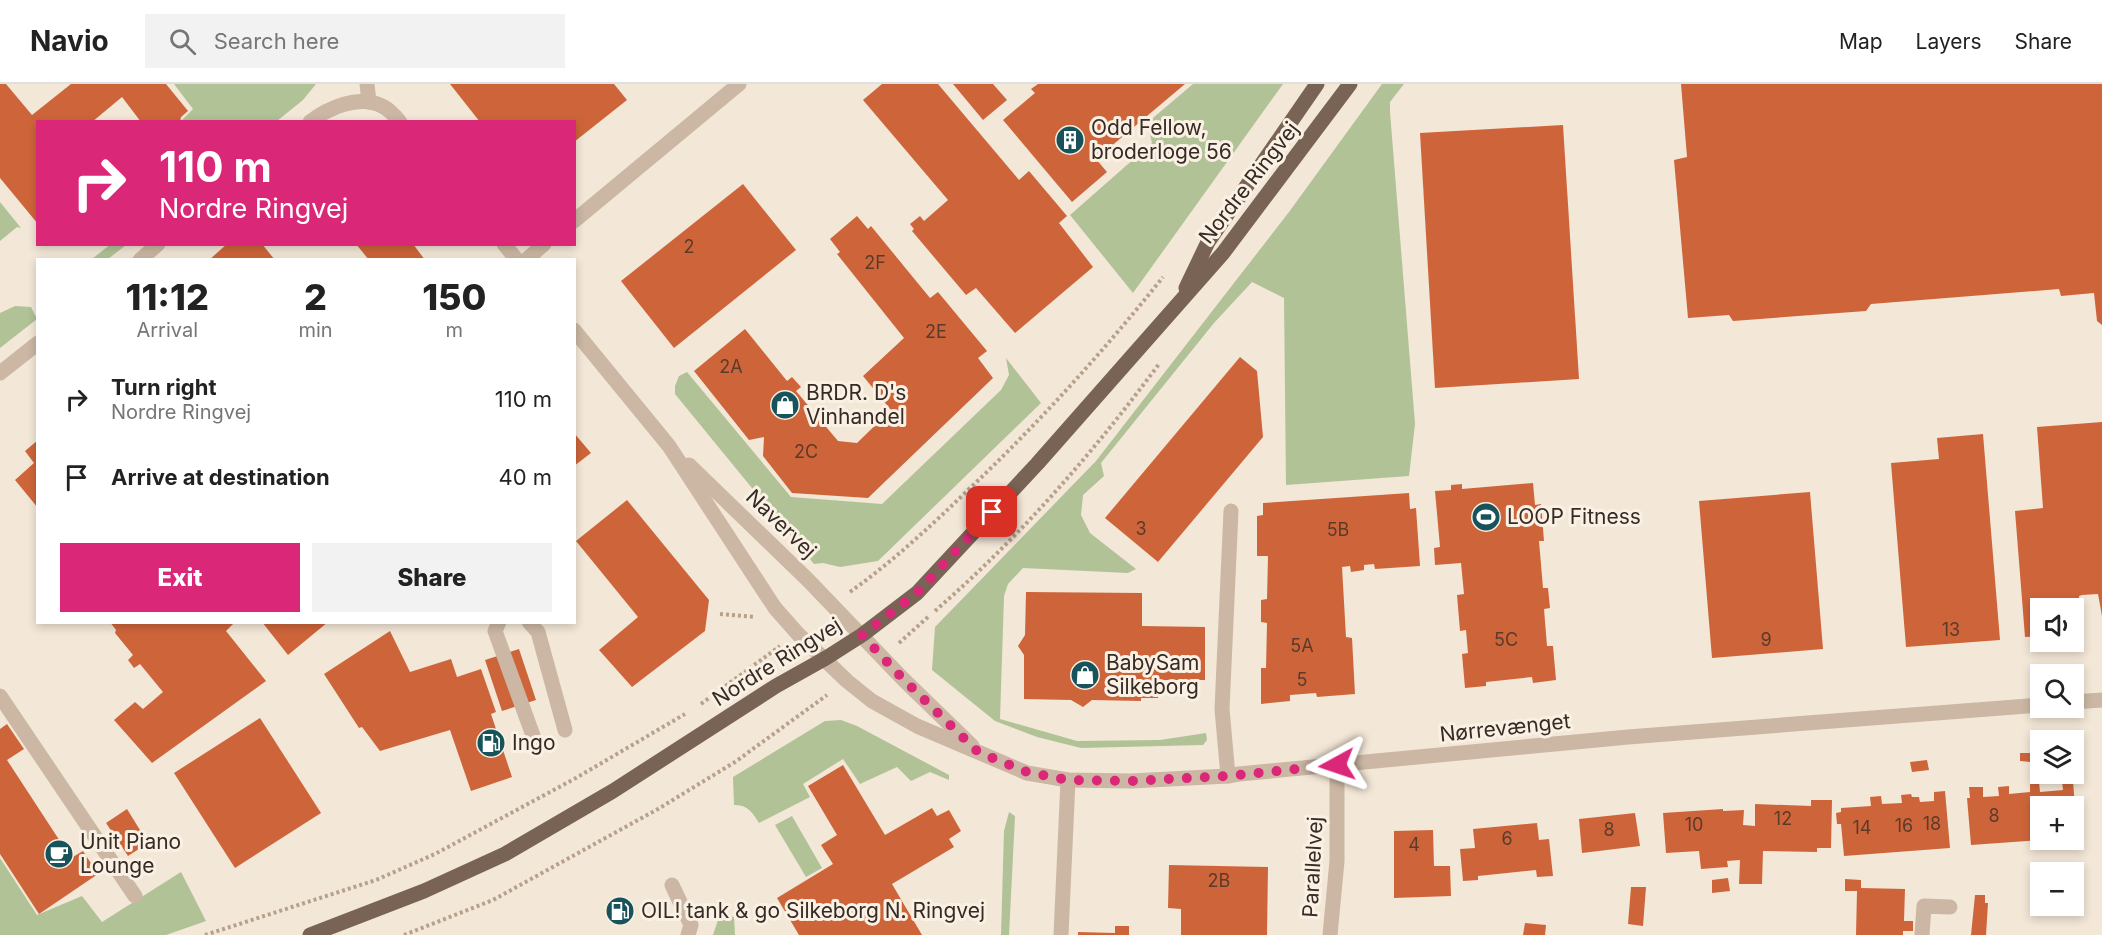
<!DOCTYPE html>
<meta charset="utf-8">
<style>
:root{--surface:#fff;--page:#f2f2f2;--text:#222;--muted:#767676;--line:#e0e0e0;--accent:#db2777}
body{margin:0;font-family:Inter,sans-serif;background:var(--page);color:var(--text);height:100vh;display:flex;flex-direction:column;font-size:22px;white-space:nowrap}
*{box-sizing:border-box;margin:0}
p{font-size:20px;color:var(--muted)}
.icon{flex:none;width:33px;height:33px;fill:none;stroke:currentColor;stroke-width:2;stroke-linecap:round;stroke-linejoin:round}
.map{position:relative;flex:1;overflow:hidden}
.side{position:absolute;left:36px;top:174px;width:540px;height:366px;display:flex;flex-direction:column;background:var(--surface);border-radius:0px;box-shadow:0 3px 9px #0003}
.side>*{flex:none}
.hud{position:absolute;left:36px;top:36px;width:540px;height:126px;border-radius:0px;box-shadow:0 3px 9px #0003;background:#db2777;color:#fff;overflow:hidden}
.tools{position:absolute;left:2030px;top:514px;display:grid;gap:12px}
.tools a{display:grid;place-items:center;width:54px;height:54px;border-radius:0px;background:var(--surface);box-shadow:0 3px 9px #0003;font-size:30px}
.pin{position:absolute;display:grid;place-items:center;width:51px;height:51px;color:#fff;margin:-26px;border-radius:12px;box-shadow:0 3px 9px #0006}
.me{position:absolute;width:66px;margin:-33px;rotate:265deg;stroke-linejoin:round;filter:drop-shadow(0 0 4px #0008)}
.turn{display:flex;align-items:center;gap:21px;height:126px;padding:0 24px;font-size:27px}
.turn .icon{width:78px;height:78px;stroke-width:2.5}
.turn b{display:block;font-size:42px;line-height:51px}
.eta{display:flex;justify-content:space-evenly;align-items:center;height:102px;text-align:center}
.eta b{font-size:36px;font-weight:800;line-height:42px}
.button{display:flex;gap:12px;margin-top:auto;padding:12px 24px}
.button a{flex:1;height:69px;border-radius:0px;background:var(--accent);color:#fff;font-size:24px;font-weight:800;line-height:69px;text-align:center}
.button a+a{background:var(--page);color:var(--text)}
ul{padding:0;list-style:none}
li{display:flex;align-items:center;gap:18px;height:78px;padding:0 24px}
li div{flex:1}
li b{display:block;font-size:22px}
li em{font-style:normal}
header{display:flex;align-items:center;gap:36px;box-sizing:border-box;height:84px;padding:0 30px;background:var(--surface);border-bottom:2px solid var(--line)}
header strong{font-size:28px}
nav{display:flex;gap:33px;margin-inline-start:auto;font-size:21px}
.search{width:420px;height:54px;background:var(--page);display:flex;align-items:center;gap:15px;box-sizing:border-box;padding:0 21px;border-radius:0px;color:var(--muted);font-size:22px}
.map>svg:first-child{display:block}
</style>
<header>
<strong>Navio</strong>
<div class="search"><svg class="icon" aria-label="search" viewBox="0 0 24 24"><circle cx="10" cy="10" r="6"/><path d="M15 15l6 6"/></svg>Search here</div>
<nav><a>Map</a><a>Layers</a><a>Share</a></nav>
</header>
<div class="map">
<svg width="2102" height="851" viewBox="0 0 2102 851">
<rect width="100%" height="100%" fill="#f3e7d7"/>
<!-- green -->
<g fill="#b1c297">
<path d="M174,0H316L303,16L277,37L180,38L193,25Z"/>
<path d="M1193,0H1283L1133,209L1070,131L1152,59L1147,39Z"/>
<path d="M1382,0H1404L1390,18V28L1415,340L1409,392L1286,401L1284,214L1252,198L1214,239L1101,379L1104,392L1083,411L1081,431L1090,449L1136,485L1128,489L1023,484L1008,500L1004,512L1000,635L1077,657L1160,656L1206,649L1207,656L1203,661L1081,664L1037,653L995,637L932,586L935,543L1096,377L1289,128Z"/>
<path d="M0,118L21,144L17,143L0,157Z"/>
<path d="M111,160L126,161L108,175H92Z"/>
<path d="M15,222L31,223L37,235L0,264V229Z"/>
<path d="M1006,274L1041,319L878,477L840,483L823,479L814,480L675,310V302L679,292L687,288L791,413L882,420L1001,306L1009,291Z"/>
<path d="M841,636L857,642L949,691V696L930,688L911,697L897,683L860,700L843,675L803,700L810,713L759,739C753,729 747,720 734,721L733,693L825,637Z"/>
<path d="M1009,728L1015,732L1009,851H1001L1004,747Z"/>
<path d="M792,732L822,784L806,793L775,741Z"/>
<path d="M0,774L37,831L82,812L102,838L181,788L206,837L166,851H0Z"/>
<path d="M720,830L734,833L735,851H713Z"/>
</g>
<!-- building -->
<g fill="#ce653a">
<path d="M0,0H6L32,31L71,0H166L188,27L181,33L180,38H141L122,13L92,38H38V140L0,94Z"/>
<path d="M450,0H614L627,16L574,58V38H480Z"/>
<path d="M882,0H938L1019,96L1029,87L1067,132L1059,139L1093,183L1015,249L976,204L966,211L912,147L914,145L910,140L920,132L924,137L948,116L863,16Z"/>
<path d="M953,0H993L1007,16L983,36Z"/>
<path d="M1038,0H1185L1096,75L1107,88L1072,118L1003,36L1035,9L1031,5Z"/>
<path d="M1681,0H2102V241L2097,237L2094,209L2061,212L2059,205L1871,220L1866,227L1733,237L1729,231L1688,234L1674,76L1687,73Z"/>
<path d="M1563,41L1579,295L1435,304L1420,49Z"/>
<path d="M743,100L796,166L674,264L621,197Z"/>
<path d="M857,132L868,145L871,142L930,214L938,208L987,267L978,274L993,294L868,414L792,409L763,372L764,353L749,356L694,287L745,245L787,297L792,293L801,303L796,307L838,357L857,359L891,326L863,292L904,254L837,170L840,168L830,155Z"/>
<path d="M227,160H262L275,176H209Z"/>
<path d="M356,160H413L425,176H369Z"/>
<path d="M1240,273L1257,287L1263,353L1158,478L1105,434Z"/>
<path d="M2102,338V532L2098,510L2082,511L2079,512L2081,549L2073,550V525H2040V552L2025,553L2015,427L2043,424L2037,343Z"/>
<path d="M574,349L591,369L574,382Z"/>
<path d="M1983,350L2000,556L1906,563L1891,379L1939,375L1937,354Z"/>
<path d="M38,356V424L15,396L34,379L25,367Z"/>
<path d="M1533,399L1535,421L1541,420L1544,457H1539L1543,504H1548L1550,524L1544,525L1547,562H1553L1556,596L1533,599L1532,593L1486,598V602L1465,604L1462,570L1468,569L1466,546L1460,547L1457,511L1464,510L1461,479L1435,481L1434,464L1440,463L1435,407L1451,406V401L1462,400V405Z"/>
<path d="M1810,408L1823,565L1712,574L1699,417Z"/>
<path d="M1409,409L1410,425L1416,424L1420,482L1375,485L1374,480L1364,481V486L1351,488L1350,482L1342,483L1346,553L1352,554L1355,610L1317,613L1316,609L1290,611V617L1261,620V584H1266L1267,539L1261,538V516L1267,515L1268,472H1257V432L1263,431V419Z"/>
<path d="M627,416L709,516L705,547L632,603L599,566L638,533L576,457Z"/>
<path d="M1026,508L1142,509V542L1205,543V596H1159L1158,614H1141V617L1092,616L1083,623L1071,616L1024,615V571L1018,562L1025,551Z"/>
<path d="M110,538H231L233,540L226,547L266,597L152,679L114,636L135,618L143,625L163,608L140,580L134,584L128,576L133,571L115,549L116,546Z"/>
<path d="M262,538H328L288,571Z"/>
<path d="M390,547L410,588L451,575L457,593L481,585L496,628L491,630L512,693L471,707L450,646L380,667L362,643L359,644L324,590Z"/>
<path d="M519,565L536,616L502,627L485,576Z"/>
<path d="M260,634L321,729L235,784L174,689Z"/>
<path d="M7,640L24,665L7,676L71,774L83,767L98,790L39,830L0,770V645Z"/>
<path d="M2020,669H2031V678L2020,677Z"/>
<path d="M1927,676L1929,686L1912,688L1910,678Z"/>
<path d="M843,681L885,751L932,724L937,732L949,726L961,747L949,755L954,763L892,800L922,851H799L777,814L833,780L821,761L837,751L808,702Z"/>
<path d="M2062,697H2073L2075,723H2040V756L1971,761L1967,714H1970L1969,703H1983V713L1999,712L1998,703L2009,702V710L2030,708V699L2039,698L2040,708L2063,706Z"/>
<path d="M1945,707L1950,764L1844,772L1841,740H1837L1836,729L1841,728V724L1871,722L1870,713L1881,712L1882,720L1902,719L1901,711L1911,710L1912,713H1919L1920,718L1934,717V708Z"/>
<path d="M1811,716H1832L1831,764H1817V768L1763,767L1762,800H1739L1740,776L1727,777L1728,783L1701,785L1699,767L1666,769L1663,729L1723,725V727L1744,726L1743,741L1755,742V720L1811,722Z"/>
<path d="M2073,723H2075L2077,753H2073Z"/>
<path d="M127,725L148,759L128,772L106,739Z"/>
<path d="M1635,729L1640,762L1582,769L1579,735Z"/>
<path d="M1537,739L1539,756L1549,755L1553,792L1537,793L1536,786L1478,792V796L1463,797L1460,765L1475,764L1473,745Z"/>
<path d="M1433,746L1434,782H1450L1451,812L1394,814V747Z"/>
<path d="M1169,781L1268,783L1267,851H1181V825L1168,824Z"/>
<path d="M1728,794L1730,807L1712,809V796Z"/>
<path d="M1845,795L1861,796V804L1905,805L1904,837H1913V847H1903V851H1856L1857,807H1845Z"/>
<path d="M1631,803H1646L1643,842L1628,840Z"/>
<path d="M1975,811H1985V819H1988L1986,851H1971Z"/>
<path d="M1525,839L1546,841L1545,851H1523Z"/>
<path d="M1115,842H1129V851H1078V848L1115,849Z"/>
</g>
<g fill="none" stroke-linecap="round" stroke-linejoin="round">
<!-- path -->
<g stroke="#b7a18d" stroke-width="4" stroke-dasharray="3 3" stroke-linecap="butt">
<path d="M850,508C892,478 930,443 967,407C1037,341 1103,268 1163,193"/>
<path d="M935,527C1019,454 1093,369 1159,280"/>
<path d="M720,530L755,533"/>
<path d="M899,559L929,532"/>
<path d="M701,620L780,562"/>
<path d="M205,851L376,796L435,770L576,694L685,630"/>
<path d="M404,851L493,816L658,725L735,678L827,611"/>
</g>
<!-- minor -->
<g stroke="#cbb7a3" stroke-width="15">
<path d="M367,0L369,18"/>
<path d="M310,38C328,24 359,10 382,22C389,25 395,32 400,38"/>
<path d="M574,137L739,0"/>
<path d="M504,160L517,176"/>
<path d="M140,176L158,160"/>
<path d="M526,176L544,160"/>
<path d="M574,246L669,362L775,524L798,550L847,597L872,617L917,642L1027,689L1068,696L1131,697L1228,692L1239,690L1628,653L2040,621"/>
<path d="M0,289L38,259"/>
<path d="M689,381L808,496L903,595L972,662"/>
<path d="M499,538L495,547L535,657"/>
<path d="M529,538L538,548L565,646"/>
<path d="M0,612L135,812"/>
<path d="M2073,618L2102,616"/>
<path d="M1228,692L1222,625L1231,427"/>
<path d="M672,801L691,841L688,851"/>
<path d="M1061,851L1068,696"/>
<path d="M1330,851L1337,777V681"/>
<path d="M1922,851L1924,822L1950,823"/>
</g>
<!-- major -->
<g stroke="#796355" stroke-width="15">
<path d="M1186,204L1208,158L1317,0"/>
<path d="M310,851L424,807L505,770L613,707L776,602L826,574L862,551L917,509L1037,380L1223,169L1350,0"/>
</g>
</g>
<g fill="none" stroke-linecap="round" stroke-linejoin="round">
<!-- route -->
<path stroke="#db2777" stroke-width="10" stroke-dasharray="0 18" d="M992,428L917,509L862,551L903,595L978,668L1027,688L1068,696L1131,697L1228,692L1337,681"/>
</g>
<!-- icons -->
<defs>
<g id="building-disc" transform="scale(1.5)"><circle r="9.5" fill="#18525a" stroke="#faf1e4"/><path d="M-4-6H4V6H1V3H-1V6H-4ZM-2.5-4.3h1.7v1.8h-1.7ZM.8-4.3h1.7v1.8H.8ZM-2.5-1h1.7V.8h-1.7ZM.8-1h1.7V.8H.8Z" fill="#fff"/></g>
<g id="shop-disc" transform="scale(1.5)"><circle r="9.5" fill="#18525a" stroke="#faf1e4"/><path d="M-5-2.5h2.3a2.7 3.5 0 0 1 5.4 0H5L5.5 6h-11ZM-1.5-2.5h3a1.5 2.3 0 0 0-3 0Z" fill="#fff"/></g>
<g id="stadium-disc" transform="scale(1.5)"><circle r="9.5" fill="#18525a" stroke="#faf1e4"/><path d="M0-5a6.5 5 0 1 0 0 10a6.5 5 0 1 0 0-10ZM-3.5-1.8h7v3.6h-7Z" fill="#fff"/></g>
<g id="fuel-disc" transform="scale(1.5)"><circle r="9.5" fill="#18525a" stroke="#faf1e4"/><path d="M-5.5-6h7V0h2V4h1.3V-2.5L3-4.5l.8-.8L6-3V5H2.5V1h-1V6h-7ZM-4.2-4.7v3.2H.2V-4.7Z" fill="#fff"/></g>
<g id="cafe-disc" transform="scale(1.5)"><circle r="9.5" fill="#18525a" stroke="#faf1e4"/><path d="M-5.5-4.5H6V0H3Q3 3.5 0 3.5H-2.5Q-5.5 3.5-5.5 0ZM3-3.2v2h1.7v-2ZM-6 4.5H4V6H-6Z" fill="#fff"/></g>
</defs>
<g fill-rule="evenodd">
<use href="#building-disc" x="1070" y="56"/>
<use href="#shop-disc" x="785" y="321"/>
<use href="#stadium-disc" x="1486" y="433"/>
<use href="#shop-disc" x="1085" y="591"/>
<use href="#fuel-disc" x="491" y="659"/>
<use href="#cafe-disc" x="59" y="770"/>
<use href="#fuel-disc" x="620" y="827"/>
</g>
<g text-anchor="middle" stroke-width="6" stroke-linejoin="round" paint-order="stroke">
<!-- number labels -->
<g font-size="18" fill="#5c3a2a">
<text x="689" y="169">2</text>
<text x="875" y="185">2F</text>
<text x="936" y="254">2E</text>
<text x="731" y="289">2A</text>
<text x="806" y="374">2C</text>
<text x="1141" y="451">3</text>
<text x="1338" y="452">5B</text>
<text x="1951" y="552">13</text>
<text x="1506" y="562">5C</text>
<text x="1766" y="562">9</text>
<text x="1302" y="568">5A</text>
<text x="1302" y="602">5</text>
<text x="1994" y="738">8</text>
<text x="1783" y="741">12</text>
<text x="1932" y="746">18</text>
<text x="1694" y="747">10</text>
<text x="1904" y="748">16</text>
<text x="1862" y="750">14</text>
<text x="1609" y="752">8</text>
<text x="1507" y="761">6</text>
<text x="1414" y="767">4</text>
<text x="1219" y="803">2B</text>
</g>
<!-- poi labels -->
<g font-size="21" fill="#362b25" stroke="#faf1e4" text-anchor="start">
<text x="1091" y="51">Odd Fellow,<tspan x="1091" dy="24">broderloge 56</tspan></text>
<text x="806" y="316">BRDR. D's<tspan x="806" dy="24">Vinhandel</tspan></text>
<text x="1507" y="440">LOOP Fitness</text>
<text x="1106" y="586">BabySam<tspan x="1106" dy="24">Silkeborg</tspan></text>
<text x="512" y="666">Ingo</text>
<text x="80" y="765">Unit Piano<tspan x="80" dy="24">Lounge</tspan></text>
<text x="641" y="834">OIL! tank &amp; go Silkeborg N. Ringvej</text>
</g>
<!-- street labels -->
<g font-size="21" fill="#362b25" stroke="#faf1e4">
<text transform="translate(1249 99) rotate(-52)" y="7">Nordre Ringvej</text>
<text transform="translate(781 440) rotate(44)" y="7">Navervej</text>
<text transform="translate(777 578) rotate(-32)" y="7">Nordre Ringvej</text>
<text transform="translate(1505 644) rotate(-6)" y="7">Nørrevænget</text>
<text transform="translate(1313 783) rotate(-87)" y="7">Parallelvej</text>
</g>
</g>
</svg>
<div class="tools">
<a><svg class="icon" aria-label="sound" viewBox="0 0 24 24"><path d="M4 9h4l5-4v14l-5-4H4zM17 9q2 3 0 6"/></svg></a>
<a><svg class="icon" aria-label="search" viewBox="0 0 24 24"><circle cx="10" cy="10" r="6"/><path d="M15 15l6 6"/></svg></a>
<a><svg class="icon" aria-label="layers" viewBox="0 0 24 24"><path d="M12 4l9 5-9 5-9-5zM3 14l9 5 9-5"/></svg></a>
<a>+</a>
<a>−</a>
</div>
<div class="pin" style="left:992px;top:428px;background:#d93025"><svg class="icon" aria-label="arrive" viewBox="0 0 24 24"><path d="M6 21V4h12l-3 4 3 4H6"/></svg></div>
<svg class="me" style="left:1337px;top:681px" viewBox="-20 -20 40 40"><path d="M0-17L14 15 0 8-14 15z" fill="#db2777" stroke="#fff" stroke-width="4"/></svg>
<div class="hud">
<div class="turn"><svg class="icon" aria-label="right" viewBox="0 0 24 24"><path d="M7 20v-9h11M14 6l5 5-5 5"/></svg><div><b>110 m</b>Nordre Ringvej</div></div>
</div>
<section class="side">
<div class="eta">
<div><b>11:12</b><p>Arrival</p></div>
<div><b>2</b><p>min</p></div>
<div><b>150</b><p>m</p></div>
</div>
<ul>
<li><svg class="icon" aria-label="right" viewBox="0 0 24 24"><path d="M7 20v-9h11M14 6l5 5-5 5"/></svg><div><b>Turn right</b><p>Nordre Ringvej</p></div><em>110 m</em></li>
<li><svg class="icon" aria-label="arrive" viewBox="0 0 24 24"><path d="M6 21V4h12l-3 4 3 4H6"/></svg><div><b>Arrive at destination</b></div><em>40 m</em></li>
</ul>
<div class="button"><a>Exit</a><a>Share</a></div>
</section>
</div>
